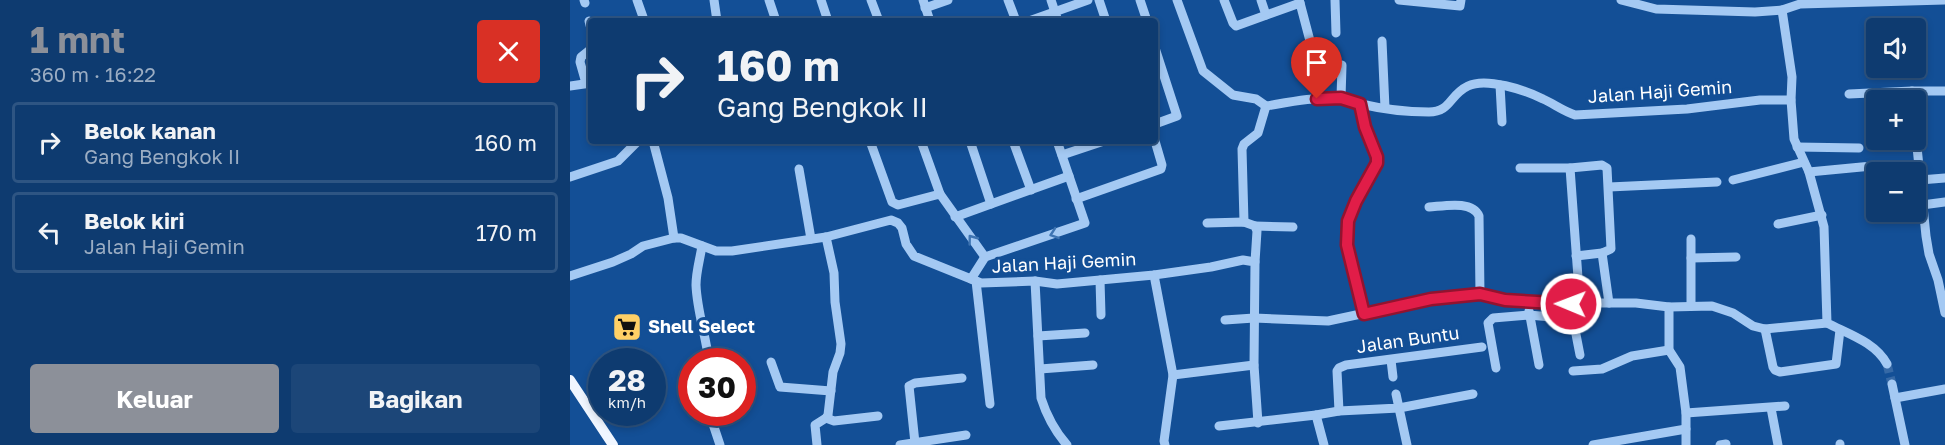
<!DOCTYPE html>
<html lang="id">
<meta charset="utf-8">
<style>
:root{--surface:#0e3b70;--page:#1c4678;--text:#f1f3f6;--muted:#9badc3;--line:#2e5583;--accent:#8c9099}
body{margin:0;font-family:"Golos Text",sans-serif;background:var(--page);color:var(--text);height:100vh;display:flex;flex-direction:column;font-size:22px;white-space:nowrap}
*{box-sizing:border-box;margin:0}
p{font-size:20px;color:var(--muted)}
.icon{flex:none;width:33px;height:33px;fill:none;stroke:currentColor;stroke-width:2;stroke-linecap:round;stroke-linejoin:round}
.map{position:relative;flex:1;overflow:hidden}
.side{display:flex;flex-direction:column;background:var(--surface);width:570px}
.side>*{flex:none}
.hud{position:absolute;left:18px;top:18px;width:570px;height:126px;border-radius:6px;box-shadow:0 3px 9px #0003,0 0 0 2px var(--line);background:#0e3b70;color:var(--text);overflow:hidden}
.fabs{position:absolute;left:1296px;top:18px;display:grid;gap:12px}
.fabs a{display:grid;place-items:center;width:60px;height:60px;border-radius:6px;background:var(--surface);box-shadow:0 3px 9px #0003,0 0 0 2px var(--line);font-size:30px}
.speed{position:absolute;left:18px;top:348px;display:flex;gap:12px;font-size:30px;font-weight:700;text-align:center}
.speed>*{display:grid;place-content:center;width:78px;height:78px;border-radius:50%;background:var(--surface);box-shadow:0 3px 9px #0003,0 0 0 2px var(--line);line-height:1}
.speed small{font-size:15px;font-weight:400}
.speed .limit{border:9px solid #d22;background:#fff;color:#111}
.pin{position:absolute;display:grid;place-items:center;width:51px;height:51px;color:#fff;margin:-62px -26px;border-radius:50% 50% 50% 0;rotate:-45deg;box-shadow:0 0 6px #0007}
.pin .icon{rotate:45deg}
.me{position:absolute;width:66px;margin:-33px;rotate:271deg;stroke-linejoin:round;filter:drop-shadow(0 0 4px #0008)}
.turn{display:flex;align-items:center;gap:21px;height:126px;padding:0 30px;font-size:27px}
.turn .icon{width:78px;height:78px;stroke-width:2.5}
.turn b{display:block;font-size:42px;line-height:51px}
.round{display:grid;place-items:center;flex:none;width:63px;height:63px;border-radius:6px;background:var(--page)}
.summary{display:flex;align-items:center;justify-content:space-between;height:102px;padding:0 30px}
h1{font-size:36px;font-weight:700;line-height:45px;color:var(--accent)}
.primary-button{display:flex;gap:12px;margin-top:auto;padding:12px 30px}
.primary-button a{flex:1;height:69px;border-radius:6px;background:var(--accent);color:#fff;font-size:24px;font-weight:700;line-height:69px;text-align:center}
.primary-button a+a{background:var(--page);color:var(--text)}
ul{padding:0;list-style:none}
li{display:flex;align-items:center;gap:18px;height:81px;margin:0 12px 9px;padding:0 18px;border:3px solid var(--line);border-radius:6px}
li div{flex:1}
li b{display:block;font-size:22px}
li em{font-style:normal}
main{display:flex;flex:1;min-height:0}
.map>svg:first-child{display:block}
</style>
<main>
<section class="side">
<div class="summary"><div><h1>1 mnt</h1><p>360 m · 16:22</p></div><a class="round" style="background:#d93025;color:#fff"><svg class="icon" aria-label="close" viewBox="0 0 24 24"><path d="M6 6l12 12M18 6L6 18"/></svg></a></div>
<ul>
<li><svg class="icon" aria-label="right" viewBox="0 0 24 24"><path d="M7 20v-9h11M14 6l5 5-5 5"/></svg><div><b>Belok kanan</b><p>Gang Bengkok II</p></div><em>160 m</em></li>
<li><svg class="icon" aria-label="left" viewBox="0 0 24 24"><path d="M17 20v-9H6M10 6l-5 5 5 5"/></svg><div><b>Belok kiri</b><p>Jalan Haji Gemin</p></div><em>170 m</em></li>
</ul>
<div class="primary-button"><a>Keluar</a><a>Bagikan</a></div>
</section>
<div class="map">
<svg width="1375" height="445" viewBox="0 0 1375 445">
<rect width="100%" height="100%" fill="#134f96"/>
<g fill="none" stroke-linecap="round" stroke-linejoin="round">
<!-- minor-tunnel -->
<path stroke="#3669a6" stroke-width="9" stroke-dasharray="9 4.5" stroke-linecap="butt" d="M1317,364L1322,384"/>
<!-- minor -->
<g stroke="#a4c9f3" stroke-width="9">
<path d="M14,0L15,3"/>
<path d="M67,0L73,17"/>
<path d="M144,0L147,21"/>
<path d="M199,0L206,21"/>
<path d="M251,0L258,21"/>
<path d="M301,0L309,21"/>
<path d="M353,0L360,21"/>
<path d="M438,0L446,21"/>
<path d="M481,0L488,21"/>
<path d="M529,0L536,21"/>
<path d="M570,0L577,21"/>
<path d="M607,0L633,71L663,95L686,99L696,106C720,102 745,97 769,98C776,99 783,103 791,104C812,109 837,112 859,112C881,112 879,95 898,86C916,77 955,90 973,99C984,104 993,111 1005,115L1117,109L1190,100H1221"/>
<path d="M654,0L663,23L666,26L730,3L729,0"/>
<path d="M691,0L696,15"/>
<path d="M765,0L766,33"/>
<path d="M829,0L890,6L891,0"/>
<path d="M1051,0L1086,9L1185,12L1212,10L1230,4L1375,0"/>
<path d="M730,3L744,56"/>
<path d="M355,8L378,0"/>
<path d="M1212,10L1222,77L1221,100L1224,139L1239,172L1254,227L1257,323C1278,334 1305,342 1317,364"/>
<path d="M19,21L21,29"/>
<path d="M459,21L518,0"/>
<path d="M812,41L815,108"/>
<path d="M585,48L607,116L585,124"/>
<path d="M16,83L10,62L11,57L21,49"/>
<path d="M930,85L932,122"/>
<path d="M0,86L21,83"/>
<path d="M1279,94L1342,91"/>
<path d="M771,98L772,65"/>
<path d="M1342,100V91H1375"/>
<path d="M790,104L795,127L807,157V163C803,178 791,190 785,204C770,240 783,279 794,314"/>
<path d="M1306,130V129"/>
<path d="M1346,137L1356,236L1359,254L1368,280L1375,313"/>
<path d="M83,141L98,198L104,238"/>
<path d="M300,141L322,202L328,205L370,194L415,257L515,223L487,141"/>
<path d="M351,141L370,194"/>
<path d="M400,141L421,204"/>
<path d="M443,141L461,190"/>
<path d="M1227,147L1289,148"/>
<path d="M492,155L534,141"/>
<path d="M950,168H1000L1032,165L1037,168L1041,249L1032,253L1006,256"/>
<path d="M1000,168L1010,305"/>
<path d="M229,169L241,239"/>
<path d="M1239,172L1302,166"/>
<path d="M0,177L48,161L68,141"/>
<path d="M1163,180L1234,162"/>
<path d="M1350,180L1375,178"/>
<path d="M1039,187L1147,182"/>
<path d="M506,199L591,169L592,165L585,141"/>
<path d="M1352,205L1375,202"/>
<path d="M859,207C874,206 902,200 909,216L910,294"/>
<path d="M385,217L499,176"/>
<path d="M674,222L672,149L674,144L688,133L696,106"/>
<path d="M637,223L674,222L685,226L687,231L685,262"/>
<path d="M1208,224L1252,215"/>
<path d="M685,226L723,227"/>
<path d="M132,246C130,259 126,272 126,285C127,311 136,336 139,362"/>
<path d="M1032,253L1039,303"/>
<path d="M1121,258L1166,257"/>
<path d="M584,275L603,375L594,441L595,445"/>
<path d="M0,276L43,262L61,254L73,246L104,238H111L146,251H162L256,237L321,220L328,223L332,228L336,244L344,256L411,283L465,281L487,284L584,275L641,267L673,260L685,262L684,365L603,375"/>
<path d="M401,279L415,257"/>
<path d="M530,280L531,315"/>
<path d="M406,281L420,404"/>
<path d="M465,281L471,398C477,417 484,430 497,445"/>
<path d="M1121,306V239"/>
<path d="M1099,307V350L1110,367L1116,413V445"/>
<path d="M959,311L969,365"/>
<path d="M655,320L684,318L758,321L861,299L910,294L935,300L967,303H1066L1099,307L1142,306L1163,313L1183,326L1195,329L1257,323"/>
<path d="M1195,329L1203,367L1205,370L1210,372L1266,364L1270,330"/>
<path d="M468,336L515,333"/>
<path d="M821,360L823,377"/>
<path d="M201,362L210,387L261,391"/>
<path d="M684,365L688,423"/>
<path d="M926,368L918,323L923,318L959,315L1003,319L1010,355"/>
<path d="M470,369L523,365"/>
<path d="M1003,371L1032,369L1062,356L1099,350"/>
<path d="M1322,384L1335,445"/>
<path d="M1325,398L1375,389"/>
<path d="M1201,408L1208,445"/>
<path d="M769,411L767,371L769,368L776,365L912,347"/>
<path d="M139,412L150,445"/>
<path d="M1116,413L1215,406"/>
<path d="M256,418L264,421L308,416"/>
<path d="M649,426L746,415"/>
<path d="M345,443L339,386L345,383L392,378"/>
<path d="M1270,444V445"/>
<path d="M247,445L245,425L256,418L258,415L263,372L270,353L271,344L265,302L264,273L256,237"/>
<path d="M330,445L396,435"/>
<path d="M754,445L746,415L769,411L829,408L826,394"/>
<path d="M837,445L829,408L903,394"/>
<path d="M1023,445L1116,429"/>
<path d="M1150,445L1156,444"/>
</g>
<!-- major -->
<path stroke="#f0f6ff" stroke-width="10" d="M0,380L43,445"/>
</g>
<!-- one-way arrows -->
<defs><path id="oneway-chevron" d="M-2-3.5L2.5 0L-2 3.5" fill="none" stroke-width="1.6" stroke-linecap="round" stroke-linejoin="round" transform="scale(1.5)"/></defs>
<g stroke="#3e74b2">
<use href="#oneway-chevron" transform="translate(484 234) rotate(161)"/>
<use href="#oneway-chevron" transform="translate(402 239) rotate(-127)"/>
</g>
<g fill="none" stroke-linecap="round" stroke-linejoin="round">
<!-- route casing -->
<g stroke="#92132f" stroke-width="15">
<path id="route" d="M747,99L771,98L790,104L795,127L807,157V163L786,201L778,221L777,245L794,314L861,299L910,294L935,300L1001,304"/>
</g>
<!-- route -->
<use href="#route" stroke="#e11d48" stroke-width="10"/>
</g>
<!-- icons -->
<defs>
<g id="supermarket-square" transform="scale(1.5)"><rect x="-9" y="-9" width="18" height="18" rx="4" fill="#ffd066" stroke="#134f96"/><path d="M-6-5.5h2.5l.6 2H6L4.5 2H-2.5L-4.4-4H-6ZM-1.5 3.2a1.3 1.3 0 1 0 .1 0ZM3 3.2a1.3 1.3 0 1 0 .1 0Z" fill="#111"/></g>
</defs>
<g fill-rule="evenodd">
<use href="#supermarket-square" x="57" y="327"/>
</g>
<g text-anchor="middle" stroke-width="6" stroke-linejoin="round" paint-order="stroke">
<!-- street labels -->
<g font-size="18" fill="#fff" stroke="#134f96">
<text transform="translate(1090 92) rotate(-4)" y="6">Jalan Haji Gemin</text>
<text transform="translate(494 263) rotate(-3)" y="6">Jalan Haji Gemin</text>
<text transform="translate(838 340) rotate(-8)" y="6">Jalan Buntu</text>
</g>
<!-- poi labels -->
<g font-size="18" font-weight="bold" fill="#fff" stroke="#134f96" text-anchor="start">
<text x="78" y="333">Shell Select</text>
</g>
</g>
</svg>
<div class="fabs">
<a><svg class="icon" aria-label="sound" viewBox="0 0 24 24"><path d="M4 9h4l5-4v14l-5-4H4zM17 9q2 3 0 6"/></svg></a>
<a>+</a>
<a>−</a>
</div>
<div class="speed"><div>28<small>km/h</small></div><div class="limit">30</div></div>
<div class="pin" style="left:747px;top:99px;background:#d93025"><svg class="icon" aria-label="arrive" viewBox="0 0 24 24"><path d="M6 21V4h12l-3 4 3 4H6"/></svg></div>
<svg class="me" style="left:1001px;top:304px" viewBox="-20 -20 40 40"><circle r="17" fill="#e11d48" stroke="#fff" stroke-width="3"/><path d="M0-11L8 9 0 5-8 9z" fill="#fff"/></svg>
<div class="hud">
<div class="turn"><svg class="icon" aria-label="right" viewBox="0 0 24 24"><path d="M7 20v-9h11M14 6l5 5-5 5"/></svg><div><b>160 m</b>Gang Bengkok II</div></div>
</div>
</div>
</main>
